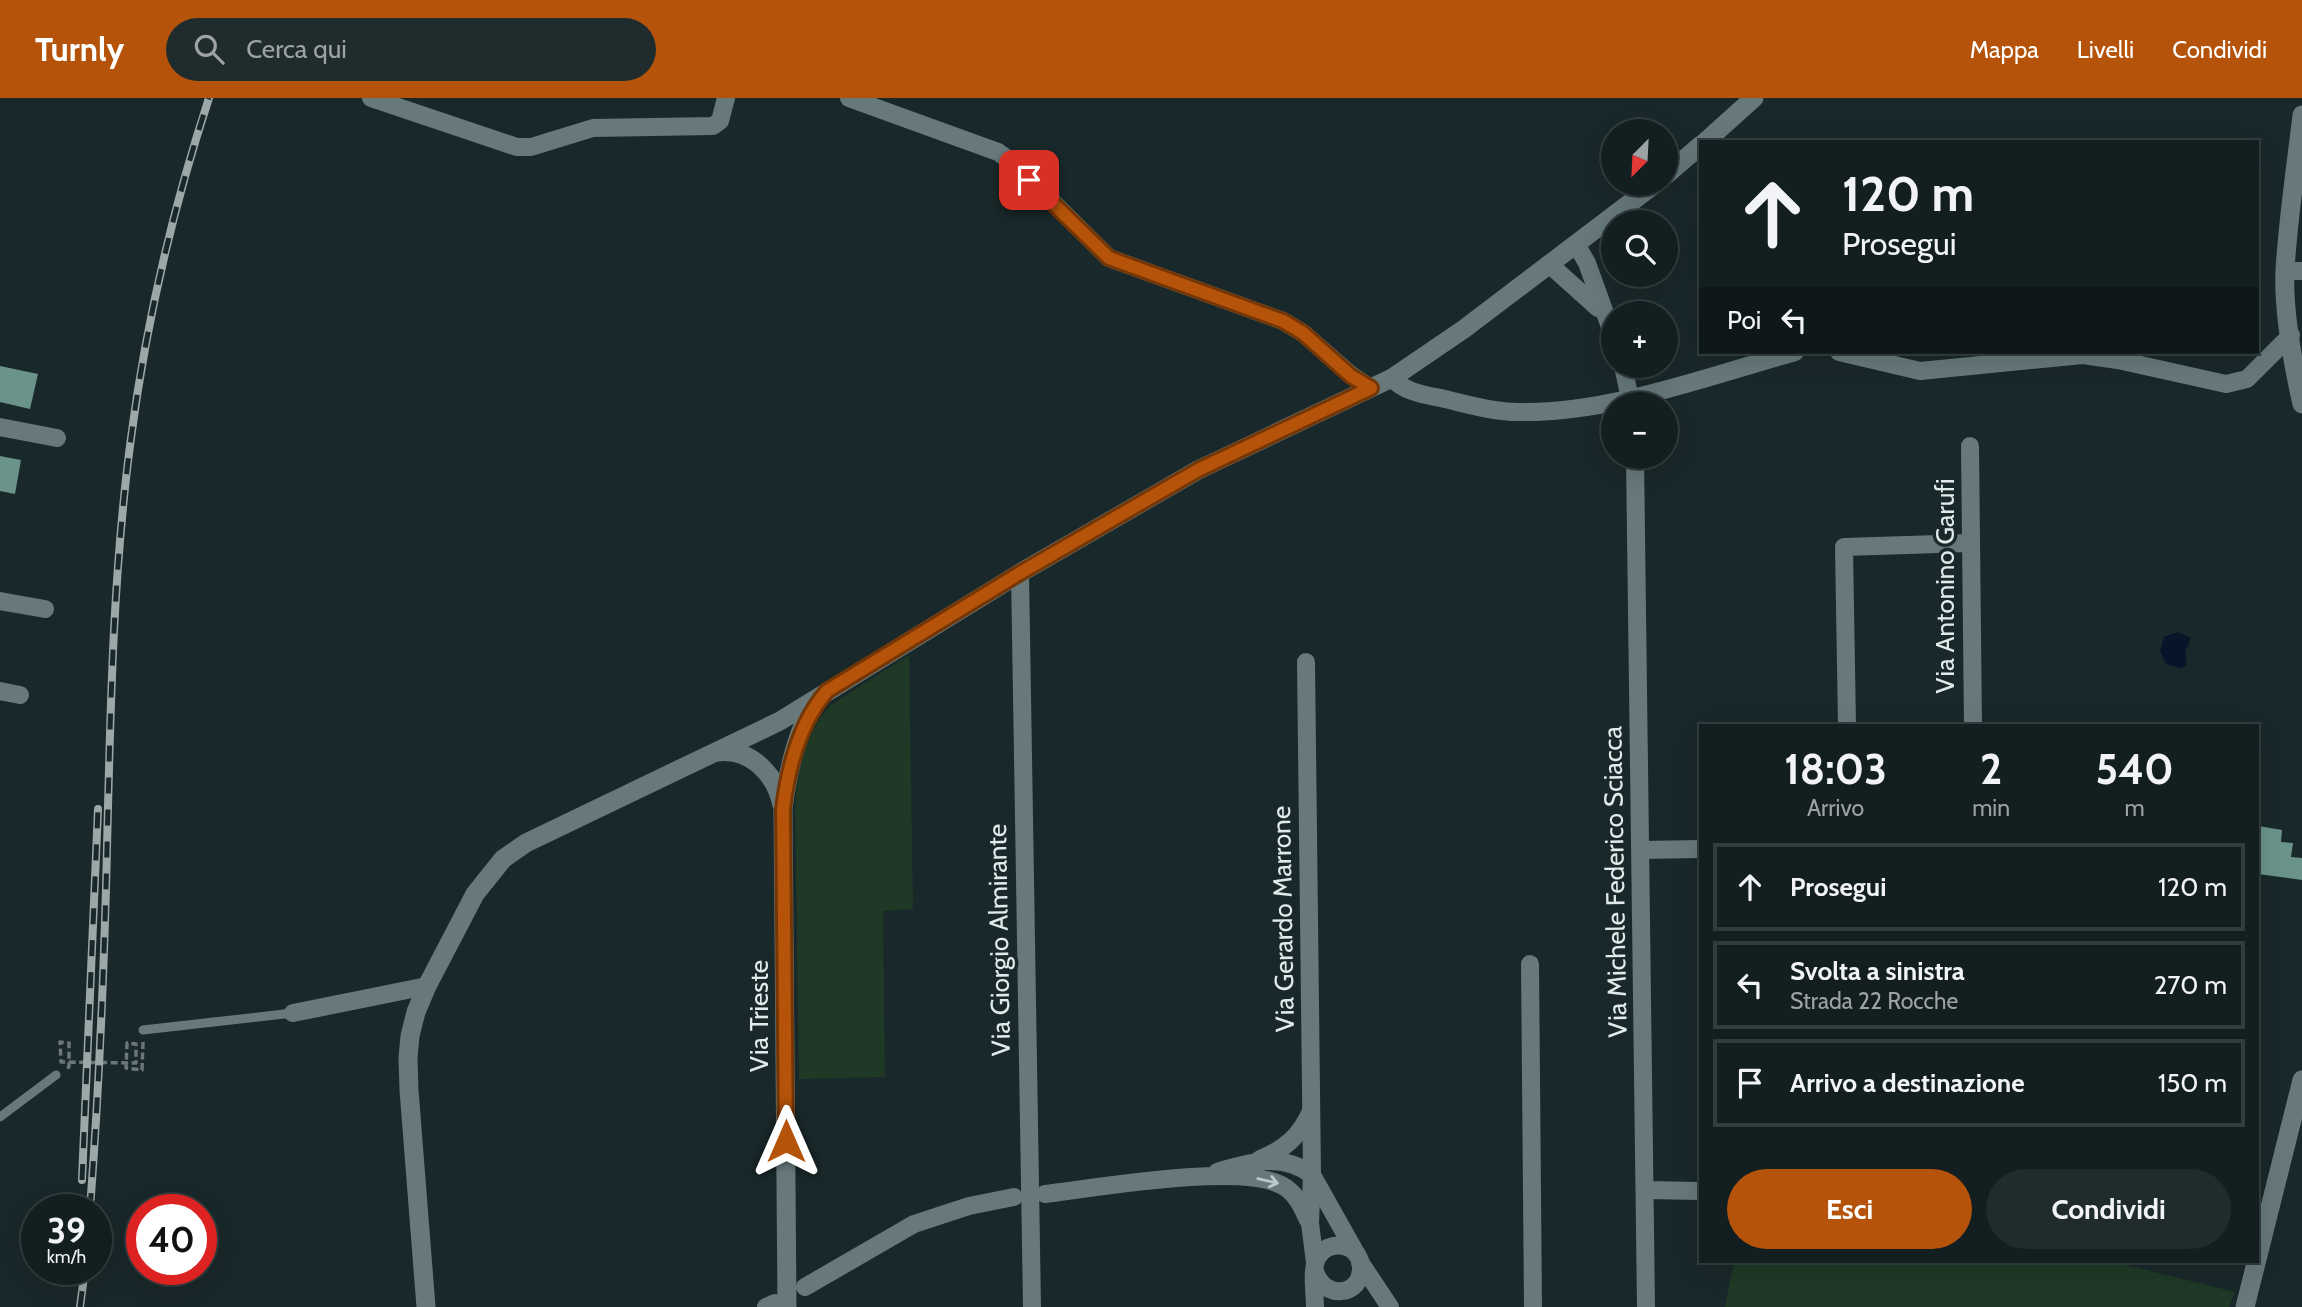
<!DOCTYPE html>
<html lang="it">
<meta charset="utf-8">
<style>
:root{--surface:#131e20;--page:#202b2d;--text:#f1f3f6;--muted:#9da2a5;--line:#323c3e;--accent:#b45309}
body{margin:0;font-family:Cabin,sans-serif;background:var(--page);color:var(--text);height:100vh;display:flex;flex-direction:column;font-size:26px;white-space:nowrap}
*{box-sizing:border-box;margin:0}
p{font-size:23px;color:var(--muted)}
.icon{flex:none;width:38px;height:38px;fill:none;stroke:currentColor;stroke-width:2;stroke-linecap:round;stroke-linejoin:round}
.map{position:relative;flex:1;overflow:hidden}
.details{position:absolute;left:1699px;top:626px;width:560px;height:539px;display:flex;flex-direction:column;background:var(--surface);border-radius:0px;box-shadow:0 7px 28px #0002,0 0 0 2px var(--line)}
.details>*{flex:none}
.top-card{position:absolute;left:1699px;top:42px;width:560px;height:214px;border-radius:0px;box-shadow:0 7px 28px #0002,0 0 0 2px var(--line);background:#131e20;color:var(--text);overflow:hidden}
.needle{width:46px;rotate:204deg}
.buttons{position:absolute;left:1601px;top:21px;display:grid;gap:14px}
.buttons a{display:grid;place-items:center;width:77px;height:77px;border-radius:50%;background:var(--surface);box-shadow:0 7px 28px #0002,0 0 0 2px var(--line);font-size:35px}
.speed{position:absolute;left:21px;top:1096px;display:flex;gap:14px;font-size:35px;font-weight:700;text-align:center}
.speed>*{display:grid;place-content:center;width:91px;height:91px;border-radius:50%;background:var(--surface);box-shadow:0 7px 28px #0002,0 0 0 2px var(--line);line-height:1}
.speed small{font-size:18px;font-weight:400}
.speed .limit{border:10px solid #d22;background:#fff;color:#111}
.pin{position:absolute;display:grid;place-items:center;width:60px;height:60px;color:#fff;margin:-30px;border-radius:14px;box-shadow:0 4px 10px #0006}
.me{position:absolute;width:77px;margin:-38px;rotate:0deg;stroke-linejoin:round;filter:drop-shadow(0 0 5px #0008)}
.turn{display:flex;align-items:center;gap:24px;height:147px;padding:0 28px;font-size:32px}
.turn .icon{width:91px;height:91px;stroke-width:2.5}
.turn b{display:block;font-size:49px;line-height:60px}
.then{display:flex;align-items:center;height:66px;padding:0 28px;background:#0003;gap:14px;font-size:26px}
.eta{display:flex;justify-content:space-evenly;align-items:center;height:119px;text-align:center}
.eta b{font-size:42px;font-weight:700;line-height:49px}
.button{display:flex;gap:14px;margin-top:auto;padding:14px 28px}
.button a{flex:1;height:80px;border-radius:42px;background:var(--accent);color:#fff;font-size:28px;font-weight:700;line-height:80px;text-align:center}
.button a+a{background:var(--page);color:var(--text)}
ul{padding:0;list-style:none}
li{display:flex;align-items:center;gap:21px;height:88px;margin:0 14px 10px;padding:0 14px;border:4px solid var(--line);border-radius:0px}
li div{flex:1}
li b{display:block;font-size:26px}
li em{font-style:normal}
header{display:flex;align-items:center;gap:42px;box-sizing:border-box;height:98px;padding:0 35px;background:var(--accent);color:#fff}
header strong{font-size:33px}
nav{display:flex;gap:38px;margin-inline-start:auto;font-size:24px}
.search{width:490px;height:63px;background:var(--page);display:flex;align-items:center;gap:18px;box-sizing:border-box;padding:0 24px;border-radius:38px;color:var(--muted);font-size:26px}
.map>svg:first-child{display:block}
</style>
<header>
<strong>Turnly</strong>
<div class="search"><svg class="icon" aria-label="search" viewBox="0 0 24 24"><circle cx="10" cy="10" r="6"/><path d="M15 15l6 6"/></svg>Cerca qui</div>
<nav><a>Mappa</a><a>Livelli</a><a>Condividi</a></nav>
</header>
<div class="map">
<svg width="2302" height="1209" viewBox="0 0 2302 1209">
<rect width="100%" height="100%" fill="#19282a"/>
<!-- green -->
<g fill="#1f3926">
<path d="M909,557L913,811L883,813L885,979L799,981L795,715C796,678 804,635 831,607Z"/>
<path d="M1734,1164H2114L2235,1194L2229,1209H1725Z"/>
</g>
<!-- water -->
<path fill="#071429" d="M2178,534L2191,540L2185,554L2187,567L2180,570L2166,566L2160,553L2164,539Z"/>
<!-- building -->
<g fill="#6a948a">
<path d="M0,268L38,276L30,311L0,304Z"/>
<path d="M0,358L21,362L15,396L0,393Z"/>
<path d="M2258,728L2282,732L2281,744L2293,745L2291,759L2302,760V782L2258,776Z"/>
</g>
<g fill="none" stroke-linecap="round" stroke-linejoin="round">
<!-- path -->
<path stroke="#6a7678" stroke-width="3.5" stroke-dasharray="7 3.5" stroke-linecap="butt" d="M67,970L69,969V945L60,944L61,964L136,965V946L127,945L126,970L142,972L143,944"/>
<!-- service -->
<g stroke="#67797b" stroke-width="9">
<path d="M143,932L293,915"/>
<path d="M0,1019L56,977"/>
</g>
<!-- minor -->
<g stroke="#67797b" stroke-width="18">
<path d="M371,0L517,49H531L593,30L713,28L720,23L726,0"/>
<path d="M849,0L998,54L1012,64L1109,160L1283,223L1303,235L1351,277L1371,290"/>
<path d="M1576,146L1587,165L1614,240"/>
<path d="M1549,166L1598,210"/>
<path d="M2285,173H2302"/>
<path d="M1839,254L1920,273L2083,257L2118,262L2226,286L2247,281L2291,237"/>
<path d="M1623,268L1631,306"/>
<path d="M1392,280C1405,295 1427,297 1445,301C1470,307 1494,314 1519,314C1608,316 1709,278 1795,254"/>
<path d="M0,329L57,340"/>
<path d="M1970,348L1973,628"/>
<path d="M1635,359L1646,1209"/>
<path d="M1020,475L1032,1209"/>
<path d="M0,503L45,511"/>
<path d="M1306,564L1312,1077L1310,1125L1315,1165"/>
<path d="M0,593L20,597"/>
<path d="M1847,628L1844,449L1970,445"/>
<path d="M1641,752L1701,751"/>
<path d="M1530,866L1533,1209"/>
<path d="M293,915L427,888"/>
<path d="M1260,1061C1285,1051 1300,1038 1311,1013"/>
<path d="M1217,1074C1250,1064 1282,1054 1312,1077L1357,1157"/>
<path d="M1645,1092L1701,1093"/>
<path d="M1045,1096C1096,1090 1242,1064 1283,1088C1296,1095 1302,1109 1308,1122"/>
<path d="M1360,1164L1390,1209"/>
<path d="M1315,1173C1323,1202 1362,1199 1361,1169C1360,1145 1328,1140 1317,1160C1311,1173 1315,1195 1315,1209"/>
<path d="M805,1189L914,1126L969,1108L1014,1099"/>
<path d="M766,1209L775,1205"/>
</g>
<!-- tertiary -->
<g stroke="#67797b" stroke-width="19">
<path d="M2302,17C2296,69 2288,121 2285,172C2283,212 2293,266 2302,306"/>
<path d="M1705,44L1754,0"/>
<path d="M1666,77L1701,47"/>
<path d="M718,654C751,650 776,677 782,707"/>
<path d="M426,1209L409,992L408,960L410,938L416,914L427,888L475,796L503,761L526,745L780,623L1020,475L1198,372L1392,280L1464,231L1655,86"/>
<path d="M787,1209L783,711C787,679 797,626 819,601"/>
<path d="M2245,1209L2302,982"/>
</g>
<!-- rail casing -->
<g stroke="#9ca7a8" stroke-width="8">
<g id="rail">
<path d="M82,1082L98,711"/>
<path d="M90,1111C98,1005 103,897 106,790C110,640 111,489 131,340C146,225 173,110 209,0"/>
<path d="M80,1209L85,1171"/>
</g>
</g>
<!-- rail -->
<use href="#rail" stroke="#19282a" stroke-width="5" stroke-dasharray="16" stroke-linecap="butt"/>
</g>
<!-- one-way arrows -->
<defs><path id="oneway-shaft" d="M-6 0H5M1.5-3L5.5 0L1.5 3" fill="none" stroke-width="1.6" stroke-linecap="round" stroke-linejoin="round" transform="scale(1.75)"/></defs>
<use stroke="#bcc8c9" href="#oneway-shaft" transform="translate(1268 1083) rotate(13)"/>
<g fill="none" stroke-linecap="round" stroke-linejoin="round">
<!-- route casing -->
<g stroke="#753606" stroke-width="18">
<path id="route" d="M786,1043L783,711C788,670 799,625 827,593L1020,475L1198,372L1371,290L1351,278L1303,235L1283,223L1109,160L1029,82"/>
</g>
<!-- route -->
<use href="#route" stroke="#b45309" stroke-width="12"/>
</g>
<g text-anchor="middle" stroke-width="7" stroke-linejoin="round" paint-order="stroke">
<!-- street labels -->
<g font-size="26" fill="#e1eaeb" stroke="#19282a">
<text transform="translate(1945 488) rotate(-90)" y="9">Via Antonino Garufi</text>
<text transform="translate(1615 784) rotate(-91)" y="9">Via Michele Federico Sciacca</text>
<text transform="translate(1283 821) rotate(-91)" y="9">Via Gerardo Marrone</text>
<text transform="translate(999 842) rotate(-91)" y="9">Via Giorgio Almirante</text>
<text transform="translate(759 918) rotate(-90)" y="9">Via Trieste</text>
</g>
</g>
</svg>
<div class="buttons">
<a><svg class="needle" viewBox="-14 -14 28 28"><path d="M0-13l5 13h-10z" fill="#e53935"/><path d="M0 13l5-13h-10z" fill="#9da2a5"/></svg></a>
<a><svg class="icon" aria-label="search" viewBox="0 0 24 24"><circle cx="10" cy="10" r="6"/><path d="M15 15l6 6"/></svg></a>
<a>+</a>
<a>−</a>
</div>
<div class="speed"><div>39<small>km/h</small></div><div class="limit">40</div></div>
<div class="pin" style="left:1029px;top:82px;background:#d93025"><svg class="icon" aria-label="arrive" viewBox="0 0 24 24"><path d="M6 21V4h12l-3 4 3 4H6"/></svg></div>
<svg class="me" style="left:786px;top:1043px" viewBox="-20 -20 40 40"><path d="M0-17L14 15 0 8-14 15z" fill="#b45309" stroke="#fff" stroke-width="4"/></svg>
<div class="top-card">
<div class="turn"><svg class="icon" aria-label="ahead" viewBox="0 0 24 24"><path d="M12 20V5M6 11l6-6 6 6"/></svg><div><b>120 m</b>Prosegui</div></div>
<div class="then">Poi<svg class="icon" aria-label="left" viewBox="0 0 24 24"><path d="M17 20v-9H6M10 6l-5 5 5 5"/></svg></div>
</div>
<section class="details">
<div class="eta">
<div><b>18:03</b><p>Arrivo</p></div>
<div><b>2</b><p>min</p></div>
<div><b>540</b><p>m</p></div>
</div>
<ul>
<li><svg class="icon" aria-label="ahead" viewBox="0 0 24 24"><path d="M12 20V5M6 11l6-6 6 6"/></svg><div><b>Prosegui</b></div><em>120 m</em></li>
<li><svg class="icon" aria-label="left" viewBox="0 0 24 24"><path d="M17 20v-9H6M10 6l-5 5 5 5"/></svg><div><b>Svolta a sinistra</b><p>Strada 22 Rocche</p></div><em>270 m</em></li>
<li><svg class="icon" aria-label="arrive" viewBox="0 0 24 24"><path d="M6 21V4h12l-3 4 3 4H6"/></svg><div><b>Arrivo a destinazione</b></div><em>150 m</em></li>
</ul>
<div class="button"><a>Esci</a><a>Condividi</a></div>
</section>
</div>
